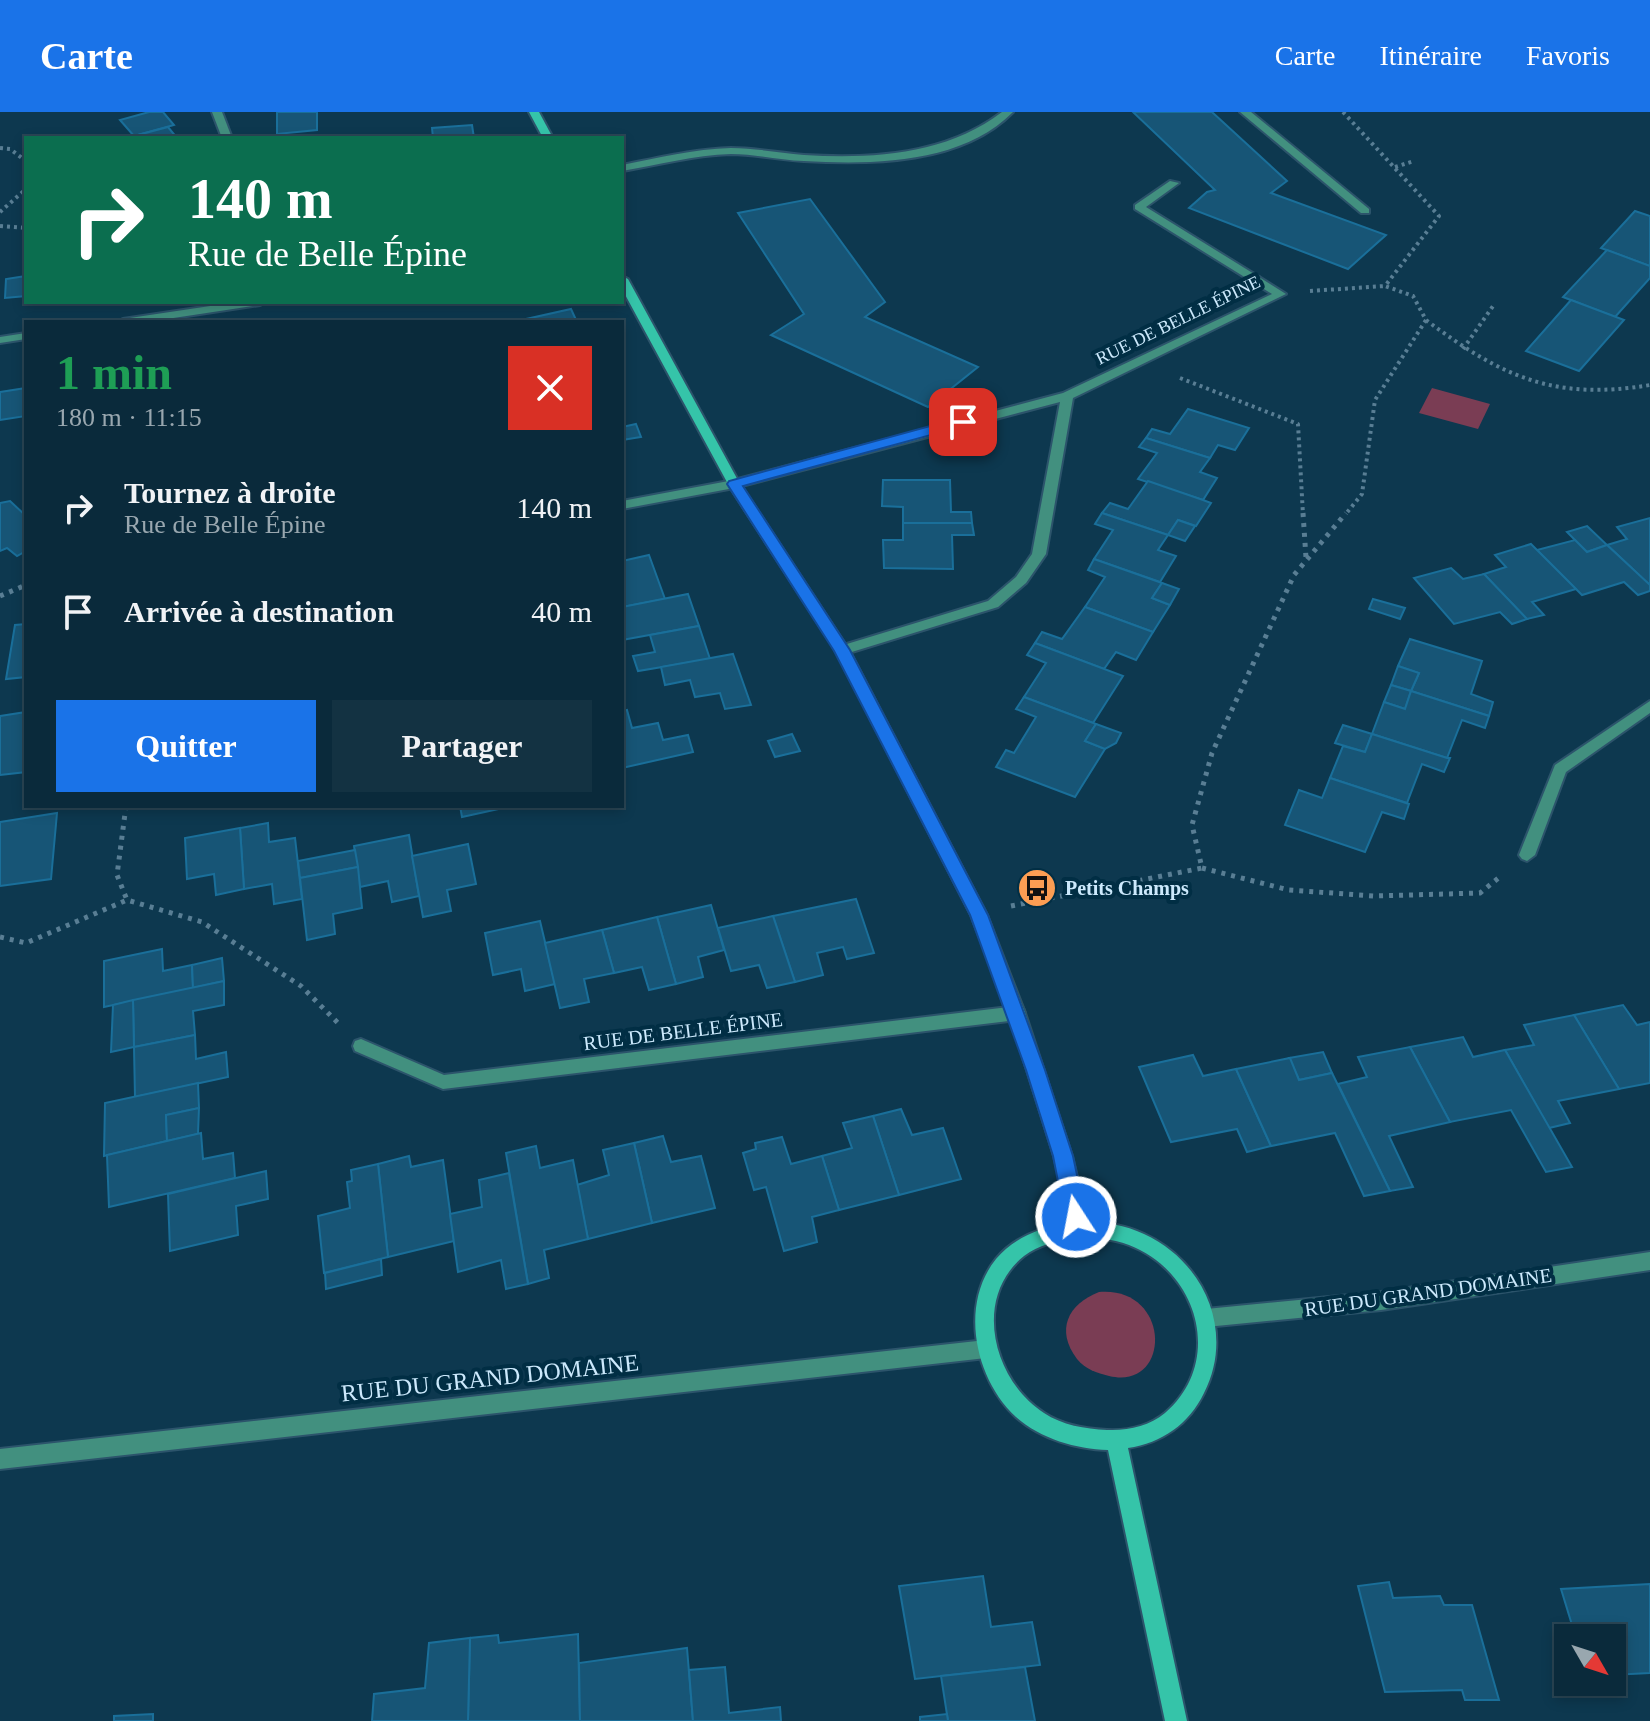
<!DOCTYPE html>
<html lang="fr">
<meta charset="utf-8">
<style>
:root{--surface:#0a2a3b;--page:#133242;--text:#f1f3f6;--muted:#99a7af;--line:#2a4655;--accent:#1a73e8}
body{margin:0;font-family:Georgia,serif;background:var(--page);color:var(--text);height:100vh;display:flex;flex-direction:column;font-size:30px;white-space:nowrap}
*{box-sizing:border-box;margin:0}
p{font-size:26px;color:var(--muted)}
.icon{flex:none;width:44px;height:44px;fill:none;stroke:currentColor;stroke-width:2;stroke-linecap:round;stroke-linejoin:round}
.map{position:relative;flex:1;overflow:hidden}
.side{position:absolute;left:24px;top:208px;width:600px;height:488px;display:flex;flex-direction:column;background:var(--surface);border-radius:0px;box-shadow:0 4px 12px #0003,0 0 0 2px var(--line)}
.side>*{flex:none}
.hud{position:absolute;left:24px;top:24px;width:600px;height:168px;border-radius:0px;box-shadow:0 4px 12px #0003,0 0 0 2px var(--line);background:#0b6e4f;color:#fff;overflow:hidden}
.needle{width:52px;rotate:129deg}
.tools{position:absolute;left:1554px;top:1512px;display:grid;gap:16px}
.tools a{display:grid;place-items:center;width:72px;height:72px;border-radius:0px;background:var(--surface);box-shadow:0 4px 12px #0003,0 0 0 2px var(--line);font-size:40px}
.pin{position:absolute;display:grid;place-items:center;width:68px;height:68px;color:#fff;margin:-34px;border-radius:16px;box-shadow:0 4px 12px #0006}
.me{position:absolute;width:88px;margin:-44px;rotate:349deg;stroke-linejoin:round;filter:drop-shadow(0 0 6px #0008)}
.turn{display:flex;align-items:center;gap:28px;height:168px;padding:0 32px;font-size:36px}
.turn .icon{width:104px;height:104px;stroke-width:2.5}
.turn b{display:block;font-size:56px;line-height:68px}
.round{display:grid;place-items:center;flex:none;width:84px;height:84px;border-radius:0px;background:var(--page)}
.summary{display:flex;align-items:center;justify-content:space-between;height:136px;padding:0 32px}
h1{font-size:48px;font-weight:700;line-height:60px;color:#1e9e55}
.button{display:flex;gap:16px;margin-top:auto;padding:16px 32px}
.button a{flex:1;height:92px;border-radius:0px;background:var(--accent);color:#fff;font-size:32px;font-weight:700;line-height:92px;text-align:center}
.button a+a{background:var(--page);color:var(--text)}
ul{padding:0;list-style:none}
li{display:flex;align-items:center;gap:24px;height:104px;padding:0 32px}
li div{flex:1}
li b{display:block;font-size:30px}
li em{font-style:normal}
header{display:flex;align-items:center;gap:48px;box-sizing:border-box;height:112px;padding:0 40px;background:var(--accent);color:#fff}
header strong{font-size:38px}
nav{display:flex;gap:44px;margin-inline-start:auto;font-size:28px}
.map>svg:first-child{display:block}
</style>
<header>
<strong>Carte</strong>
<nav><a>Carte</a><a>Itinéraire</a><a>Favoris</a></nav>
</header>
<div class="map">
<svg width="1650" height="1609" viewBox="0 0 1650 1609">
<rect width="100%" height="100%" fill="#0d384f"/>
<!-- green -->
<g fill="#7a3d54">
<path d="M1432,276L1490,292L1478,317L1419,301Z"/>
<path d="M1099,1180C1172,1174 1172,1279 1109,1264C1097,1261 1085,1257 1077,1247C1055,1218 1068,1192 1099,1180Z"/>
</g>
<!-- building -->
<g fill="#175576" stroke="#1a6f9a" stroke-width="2">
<path d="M149,0H163L174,13L134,24L120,8Z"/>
<path d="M277,0H317V18L277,22Z"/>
<path d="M1133,0H1212L1287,69L1271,81L1386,123L1348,157L1189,96L1207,80L1215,78Z"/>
<path d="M472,13L474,26H433L432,16Z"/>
<path d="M168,15L177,26H127L134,24Z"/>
<path d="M810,87L885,190L865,205L978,255L928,295L771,223L804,202L738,101Z"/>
<path d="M1635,99L1650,104V154L1601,136Z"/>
<path d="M1607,138L1650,154V166L1615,205L1563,185Z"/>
<path d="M26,164V184L5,186L6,167Z"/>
<path d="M1571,188L1624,208L1579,259L1526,239Z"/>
<path d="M571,197L577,210L517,209Z"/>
<path d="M26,276V304L0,308V280Z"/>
<path d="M1188,297L1249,316L1235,338L1218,333L1210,346L1146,326L1152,317L1170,322Z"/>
<path d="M636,312L641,325L622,328V315Z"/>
<path d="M1146,326L1210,346L1200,360L1217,366L1203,388L1138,367L1157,341L1139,335Z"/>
<path d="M883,368H950L951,400H971L972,411H903V395L882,394Z"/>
<path d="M1148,369L1203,388L1211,391L1196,414L1178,408L1168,423L1102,401L1110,391L1128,397Z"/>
<path d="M10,389L26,404V439L17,444L7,436L0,439V391Z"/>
<path d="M1102,401L1168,423L1158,438L1176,444L1160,470L1094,447L1113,418L1095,412Z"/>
<path d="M1650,406V473L1607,433L1627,427L1617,415Z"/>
<path d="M1178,408L1195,414L1185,429L1168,423Z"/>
<path d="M903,411H972L974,423H952L953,457L884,456L883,428H903Z"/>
<path d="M1587,414L1607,433L1587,440L1567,420Z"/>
<path d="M1575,428L1587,440L1607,433L1650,473V479L1638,483L1624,470L1582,483L1537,438Z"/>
<path d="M1531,432L1576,477L1532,490L1544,503L1527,507L1484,462L1506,455L1495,443Z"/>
<path d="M649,443L665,487L622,495V449Z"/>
<path d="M1094,447L1162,471L1152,486L1170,493L1153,520L1085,495L1105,465L1088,458Z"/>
<path d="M1451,456L1463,467L1484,462L1527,507L1512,512L1500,500L1454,512L1414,466Z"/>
<path d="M1162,471L1179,477L1170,493L1152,486Z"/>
<path d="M688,482L699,514L622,528V495Z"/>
<path d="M1373,487L1405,496L1400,507L1369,497Z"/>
<path d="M1085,495L1153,520L1136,548L1116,540L1104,557L1035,531L1042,520L1062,527Z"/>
<path d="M26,512V565L6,567L15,513Z"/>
<path d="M699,514L710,547L638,559L633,544L655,540L650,523Z"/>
<path d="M1410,527L1482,549L1471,582L1493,590L1489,604L1411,579L1419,561L1398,554Z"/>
<path d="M1035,531L1123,564L1093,611L1024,585L1046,551L1027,543Z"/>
<path d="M733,542L751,593L725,597L720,581L695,585L690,568L665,573L661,555Z"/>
<path d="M1398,554L1419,561L1411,579L1391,573Z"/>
<path d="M1391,573L1411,579L1405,597L1384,590Z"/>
<path d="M1411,579L1489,604L1485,616L1462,608L1447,646L1372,622L1384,590L1405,597Z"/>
<path d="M1024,585L1096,612L1085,629L1105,637L1075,685L996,655L1006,638L1014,641L1036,605L1016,597Z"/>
<path d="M627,598L632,616L658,611L663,628L688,623L693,640L622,656V599Z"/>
<path d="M26,600V660L0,663V604Z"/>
<path d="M1096,612L1121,621L1116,631L1105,637L1085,629Z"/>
<path d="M1343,613L1372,622L1365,640L1335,631Z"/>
<path d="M792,622L800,639L775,645L768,629Z"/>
<path d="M1372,622L1447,646H1450L1444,660L1422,652L1407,691L1330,666L1343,634L1365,640Z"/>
<path d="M1330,666L1409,692L1404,707L1382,700L1365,740L1285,713L1299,678L1322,686Z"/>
<path d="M460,694H512L462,705Z"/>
<path d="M57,701L51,767L0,774V710Z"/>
<path d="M268,711L269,730L295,726L302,787L274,792L272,772L244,777L240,716Z"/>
<path d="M240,716L244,777L216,783L214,762L187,767L185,726Z"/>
<path d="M409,723L419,784L392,790L388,769L360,775L354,734Z"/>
<path d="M468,732L476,772L447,778L451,799L423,805L412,744Z"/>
<path d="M355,738L358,755L300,766L298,749Z"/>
<path d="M358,755L362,796L333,802L335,822L307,828L300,766Z"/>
<path d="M856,787L874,841L847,847L843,835L817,841L823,863L795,870L773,804Z"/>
<path d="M711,793L724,838L698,845L703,865L676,872L657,805Z"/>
<path d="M773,804L795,870L767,876L759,853L731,859L718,816Z"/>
<path d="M657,805L676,872L649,878L642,855L614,861L602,818Z"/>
<path d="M540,809L555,872L525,879L521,857L493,863L485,821Z"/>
<path d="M602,818L614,861L584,867L589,890L560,896L545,831Z"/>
<path d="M162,837L163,859L192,853L193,876L104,895V849Z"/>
<path d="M222,846L224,869L193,876L192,853Z"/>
<path d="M224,869V893L193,899L195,923L134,935L133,888Z"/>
<path d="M133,888L134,935L111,940L113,893Z"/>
<path d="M1623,893L1637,913L1650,910V971L1619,977L1574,903Z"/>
<path d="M1574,903L1619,977L1558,989L1570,1011L1549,1016L1505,938L1534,933L1524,913Z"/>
<path d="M195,923L196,947L226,940L228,965L135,985L134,935Z"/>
<path d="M1463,925L1473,945L1505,938L1572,1055L1546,1060L1511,998L1450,1010L1410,935Z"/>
<path d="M1410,935L1450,1010L1389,1024L1413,1075L1390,1079L1338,972L1367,965L1358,945Z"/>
<path d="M1323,940L1332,961L1299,968L1289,946Z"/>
<path d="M1193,943L1203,964L1236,957L1271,1034L1247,1040L1237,1017L1171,1030L1139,955Z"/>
<path d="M1290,946L1299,968L1332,961L1390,1079L1364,1084L1335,1021L1271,1034L1236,957Z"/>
<path d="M198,971L199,996L166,1003L167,1029L104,1044L105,991Z"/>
<path d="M199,996L198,1022L167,1029L166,1003Z"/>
<path d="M901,997L912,1023L943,1016L961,1067L899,1083L873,1004Z"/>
<path d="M873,1004L899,1083L839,1098L822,1044L852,1036L843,1011Z"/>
<path d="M201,1021L203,1047L233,1041L235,1066L109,1095L107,1043Z"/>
<path d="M663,1024L671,1050L701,1044L715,1096L652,1111L634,1031Z"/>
<path d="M782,1025L791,1052L822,1044L839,1098L812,1105L817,1130L784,1139L766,1075L754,1078L743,1041L756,1037L755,1031Z"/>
<path d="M634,1031L652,1111L588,1127L577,1073L609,1063L603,1038Z"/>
<path d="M536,1034L540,1056L573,1048L588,1127L544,1138L549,1166L528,1172L506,1041Z"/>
<path d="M409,1044L411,1055L443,1048L454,1129L388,1145L378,1052Z"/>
<path d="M378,1052L388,1145L324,1161L318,1104L350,1096L347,1070L352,1069L351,1058Z"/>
<path d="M266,1059L268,1087L236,1094L238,1123L170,1139L168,1082Z"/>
<path d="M509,1061L528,1172L506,1177L501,1148L458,1160L450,1102L482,1095L479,1068Z"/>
<path d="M381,1147L382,1163L326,1177L325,1161Z"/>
<path d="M983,1464L991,1515L1032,1510L1040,1553L915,1567L899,1474Z"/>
<path d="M1389,1470L1393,1486L1440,1484L1444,1493H1472L1499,1588H1465L1462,1578L1385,1580L1358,1474Z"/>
<path d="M1650,1472V1561L1612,1563V1526H1576L1561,1477Z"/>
<path d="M578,1522L580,1609H468L470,1526L498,1523L499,1531Z"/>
<path d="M470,1526L468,1609H372L374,1582L425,1576L429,1531Z"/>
<path d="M687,1536L693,1609H580L579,1551Z"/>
<path d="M725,1555L729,1601L780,1595L781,1609H693L689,1558Z"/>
<path d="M1025,1555L1035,1609H948L941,1564Z"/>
<path d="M153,1602V1609H114V1604Z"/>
<path d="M947,1602L948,1609H920V1605Z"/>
</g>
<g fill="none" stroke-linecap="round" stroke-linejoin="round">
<!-- lane casing -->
<g stroke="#2c546b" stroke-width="4">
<g id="lane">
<path d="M1002,0H1013C962,52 872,53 804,49C780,48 755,42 731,42C694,43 658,53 622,59V53C658,46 694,37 731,36C755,36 779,41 804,43C872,47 946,43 1002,0Z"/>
<path d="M1240,0H1251L1369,97V101H1361Z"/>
<path d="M1170,69L1179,71L1146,95L1259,165V169H1251L1135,97V93Z"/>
</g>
</g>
<!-- street casing -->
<g stroke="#2c546b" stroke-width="4">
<g id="street">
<path d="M212,0H222L232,26H222Z"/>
<path d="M1251,165H1259L1286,182L1073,286L1046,442L1026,471L998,495L842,543L835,538L837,535L988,489L1016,465L1032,442L1060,290L734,376L622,397V389L734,368L1063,281L1272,182L1251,169Z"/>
<path d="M237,190H266L260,193L147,210H117L123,207Z"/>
<path d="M26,221V227L0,231V225Z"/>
<path d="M1650,589V601L1566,660L1535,743L1527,749L1522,747L1519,743L1555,653Z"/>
<path d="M1017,894L1023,896L1025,901L1023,906L1017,908L443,977L355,939L353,934L355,929L361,927L444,963Z"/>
<path d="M1650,1140V1158L1381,1198L1206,1215L1199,1212L1196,1206L1199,1200L1206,1197L1381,1180Z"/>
<path d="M986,1228L993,1231L996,1237L993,1243L986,1246L0,1357V1337Z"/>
</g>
</g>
<!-- secondary casing -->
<g stroke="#2c546b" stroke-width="4">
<g id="secondary">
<path d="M529,0H539L553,26H543Z"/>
<path d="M622,164L628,167L740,372L849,538L987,803L1025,901L1072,1044L1084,1094V1109C1105,1110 1125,1113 1144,1122C1205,1150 1235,1220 1204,1281C1189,1312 1162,1331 1128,1336L1187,1609H1165L1108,1338C1076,1337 1041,1327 1016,1305C975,1267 959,1193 996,1147C1013,1126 1040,1116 1066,1111V1094L1054,1044L1009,901L971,803L836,539L728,372L622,177ZM1075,1125C1093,1126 1112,1126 1129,1133C1199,1160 1224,1250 1165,1301C1149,1314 1128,1319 1107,1318C1085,1317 1062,1313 1044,1301C993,1268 972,1186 1024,1144C1038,1133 1057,1129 1075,1125Z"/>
</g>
</g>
<!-- path-far1 -->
<g stroke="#597e94" stroke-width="4" stroke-dasharray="3 4" stroke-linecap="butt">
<path d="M1343,0L1439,104L1385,174L1413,184L1426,208L1375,288L1362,382L1345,403"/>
<path d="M0,36L10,37L26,49"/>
<path d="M1395,55L1414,49"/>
<path d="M0,100L26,77"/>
<path d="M0,114L26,116"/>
<path d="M1310,179L1385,174"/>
<path d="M1426,208C1502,265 1554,289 1650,273"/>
<path d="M1463,237L1493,194"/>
<path d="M1180,266L1298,312L1303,403"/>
</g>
<!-- path -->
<g stroke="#597e94" stroke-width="5" stroke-dasharray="4 6" stroke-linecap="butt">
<path d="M1303,401L1306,446"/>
<path d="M0,484L26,473"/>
<path d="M126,694L117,763L127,788"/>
<path d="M1202,756L1289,778L1374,784L1480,781L1501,764"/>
<path d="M1011,794L1202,756L1192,713L1212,641L1294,463L1346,401"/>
<path d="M0,825L26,831L127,788L202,810L301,874L339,912"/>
</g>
<!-- lane -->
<use href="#lane" fill="#42907f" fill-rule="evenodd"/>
<!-- street -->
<use href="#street" fill="#42907f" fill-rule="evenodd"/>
<!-- secondary -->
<use href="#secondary" fill="#35c4a9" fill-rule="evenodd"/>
</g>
<!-- route -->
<path fill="#1a73e8" stroke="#114b97" stroke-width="2" d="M963,305L970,310L968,313L743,374L850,538L988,803L1045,958L1073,1044L1086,1105L1083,1112L1076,1115L1068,1112L1065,1105L1053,1044L1026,958L970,803L834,539L727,372L729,369Z"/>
<!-- icons -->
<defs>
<g id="bus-disc" transform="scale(2)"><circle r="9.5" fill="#fc9d53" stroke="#012e44"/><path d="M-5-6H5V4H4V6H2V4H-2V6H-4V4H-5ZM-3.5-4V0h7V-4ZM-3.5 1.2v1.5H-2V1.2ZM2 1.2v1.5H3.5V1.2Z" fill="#111"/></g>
</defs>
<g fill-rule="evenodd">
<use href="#bus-disc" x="1037" y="776"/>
</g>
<g text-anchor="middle" stroke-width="8" stroke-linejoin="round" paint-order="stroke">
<!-- far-street labels -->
<g font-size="18" fill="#cce9fc" stroke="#012e44">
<text transform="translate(1178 208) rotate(-26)" y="6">RUE DE BELLE ÉPINE</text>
</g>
<!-- poi labels -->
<g font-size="20" font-weight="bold" fill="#cce9fc" stroke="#012e44" text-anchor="start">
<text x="1065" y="783">Petits Champs</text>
</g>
<!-- street labels -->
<g font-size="20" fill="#cce9fc" stroke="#012e44">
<text transform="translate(683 919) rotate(-7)" y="7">RUE DE BELLE ÉPINE</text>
<text transform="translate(1428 1180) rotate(-8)" y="7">RUE DU GRAND DOMAINE</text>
</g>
<!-- near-street labels -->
<g font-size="24" fill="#cce9fc" stroke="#012e44">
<text transform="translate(490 1266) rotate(-6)" y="8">RUE DU GRAND DOMAINE</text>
</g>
</g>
</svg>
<div class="tools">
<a><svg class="needle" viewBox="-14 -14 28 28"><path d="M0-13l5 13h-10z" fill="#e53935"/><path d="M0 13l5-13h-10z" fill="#99a7af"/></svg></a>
</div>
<div class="pin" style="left:963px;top:310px;background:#d93025"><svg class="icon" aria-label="arrive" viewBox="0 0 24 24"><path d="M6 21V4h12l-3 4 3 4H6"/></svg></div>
<svg class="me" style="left:1076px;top:1105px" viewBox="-20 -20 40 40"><circle r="17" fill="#1a73e8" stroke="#fff" stroke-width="3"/><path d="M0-11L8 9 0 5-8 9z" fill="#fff"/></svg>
<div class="hud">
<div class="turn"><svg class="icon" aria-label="right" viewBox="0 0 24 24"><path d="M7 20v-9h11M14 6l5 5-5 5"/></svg><div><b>140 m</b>Rue de Belle Épine</div></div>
</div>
<section class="side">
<div class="summary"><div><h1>1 min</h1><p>180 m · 11:15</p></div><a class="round" style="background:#d93025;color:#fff"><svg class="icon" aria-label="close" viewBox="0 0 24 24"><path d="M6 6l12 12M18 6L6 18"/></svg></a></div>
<ul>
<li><svg class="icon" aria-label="right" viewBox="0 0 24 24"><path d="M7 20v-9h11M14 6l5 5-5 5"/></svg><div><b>Tournez à droite</b><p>Rue de Belle Épine</p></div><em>140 m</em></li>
<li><svg class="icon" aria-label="arrive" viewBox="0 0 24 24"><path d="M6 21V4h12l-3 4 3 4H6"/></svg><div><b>Arrivée à destination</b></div><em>40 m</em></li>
</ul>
<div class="button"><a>Quitter</a><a>Partager</a></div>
</section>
</div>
